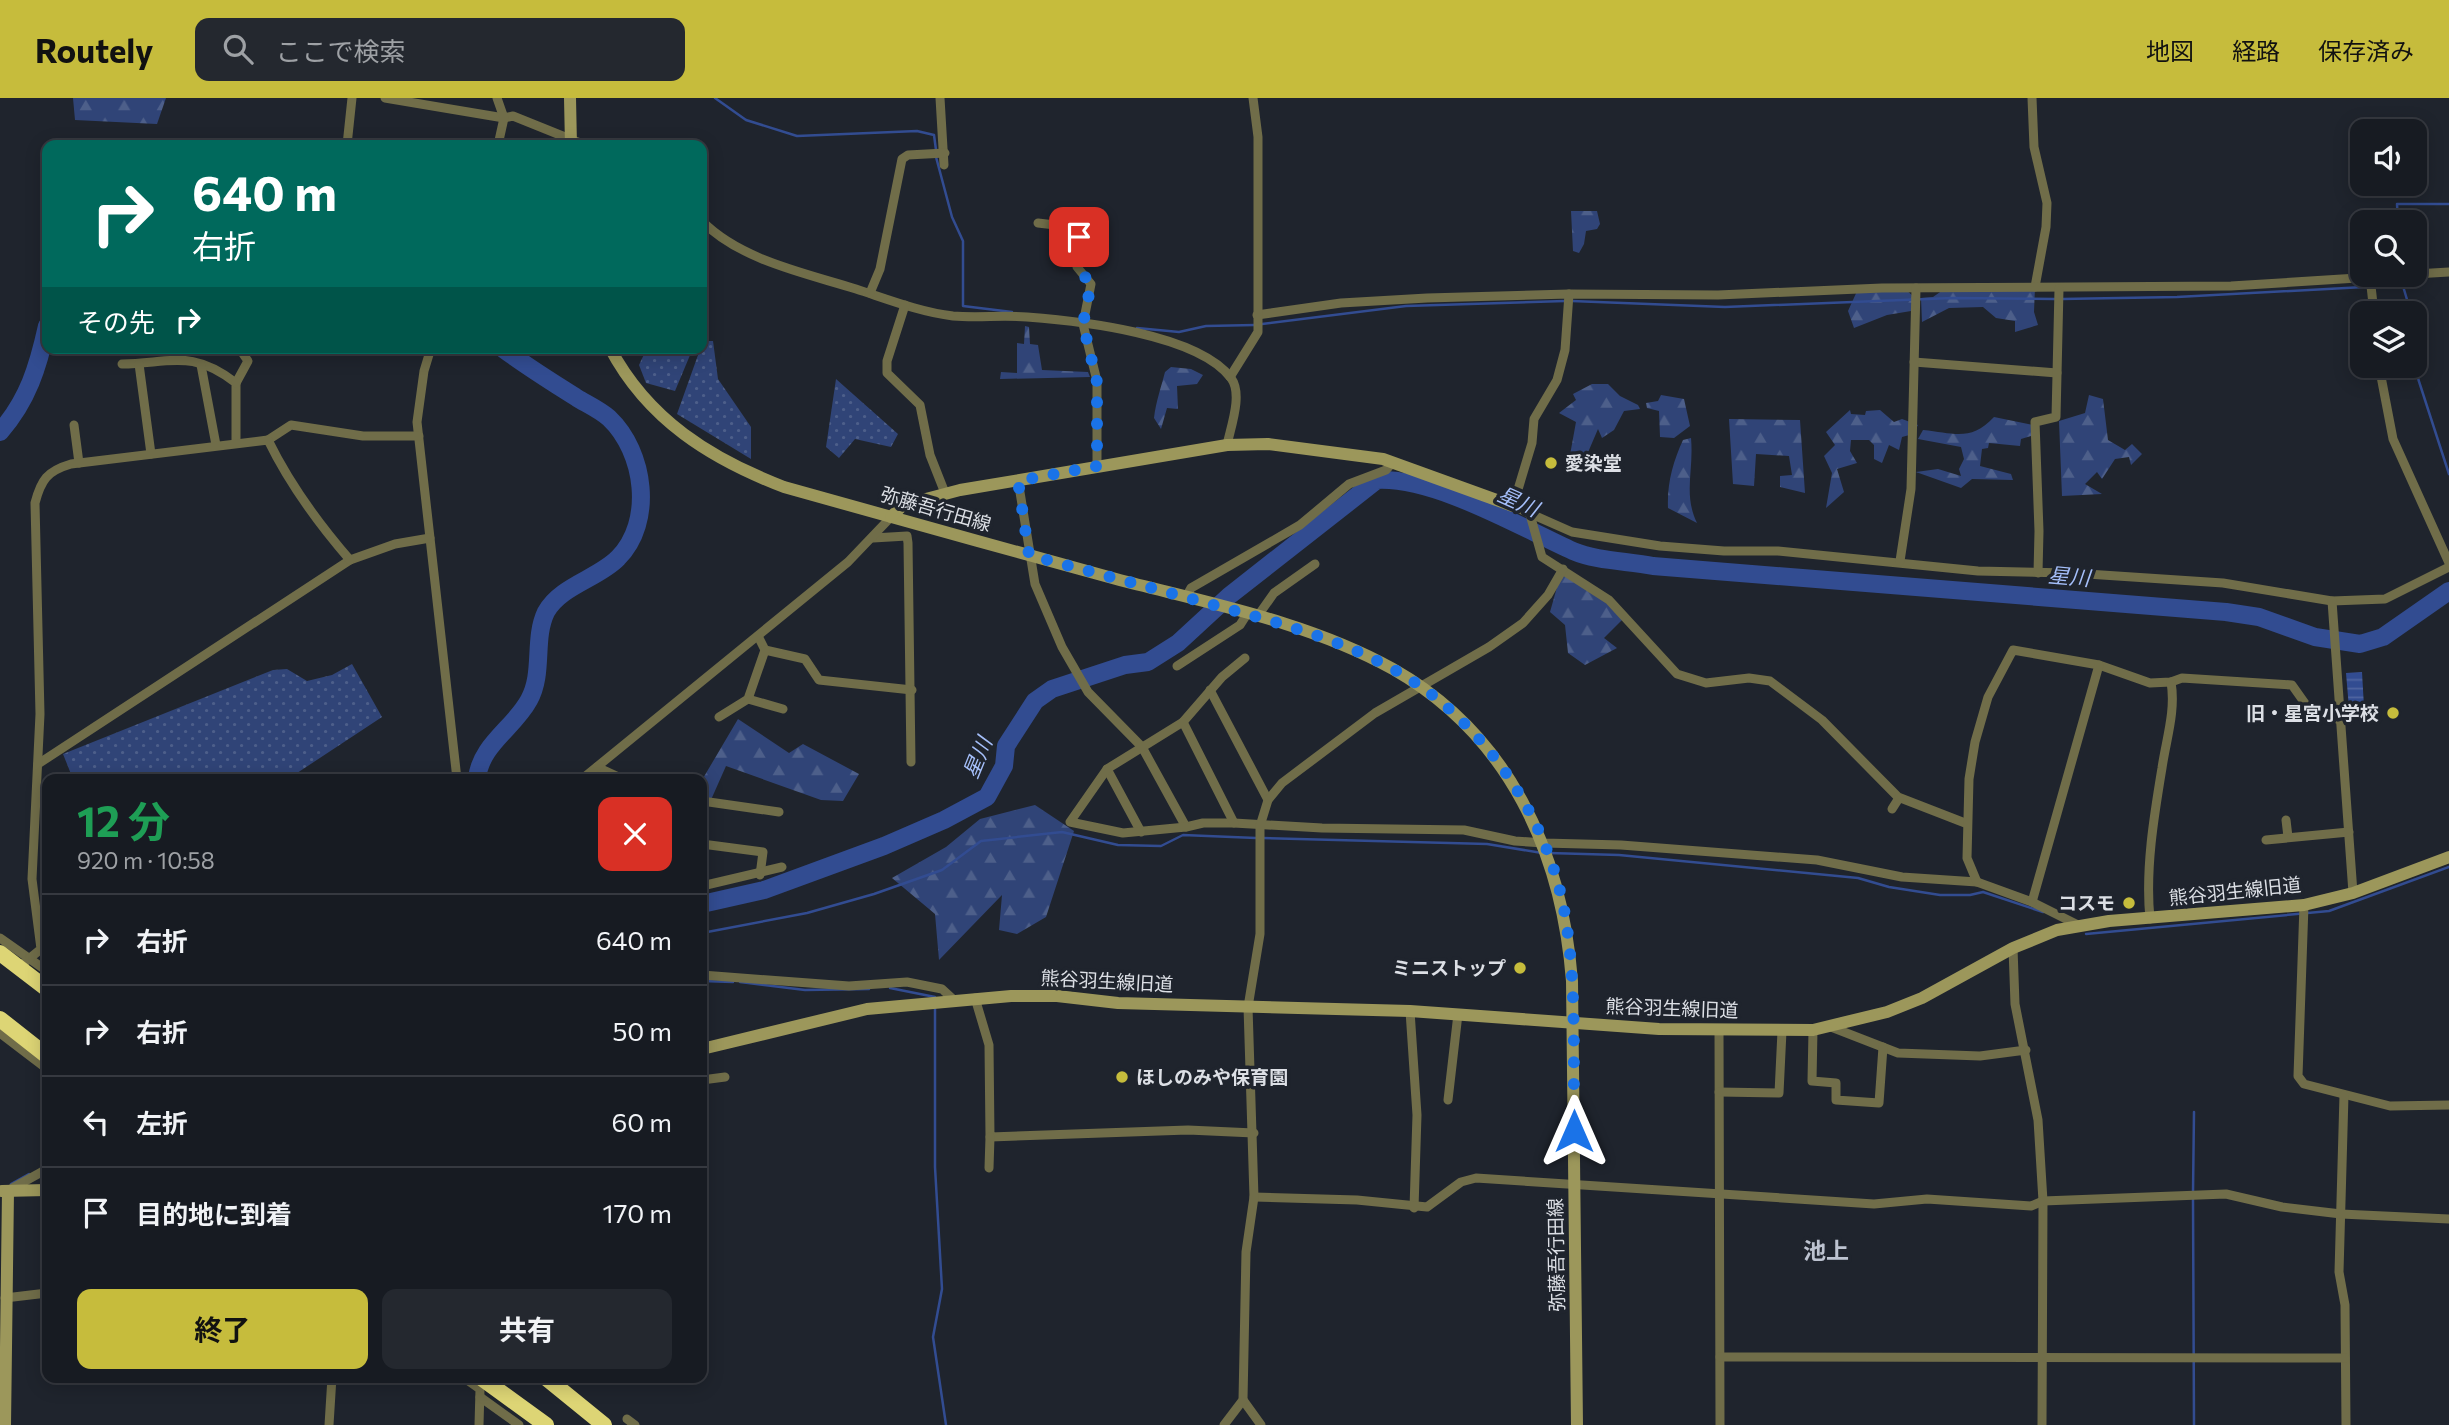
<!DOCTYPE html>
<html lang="ja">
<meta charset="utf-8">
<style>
:root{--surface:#171b22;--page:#24282f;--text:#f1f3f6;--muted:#9ea1a5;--line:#363940;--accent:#c6bc3c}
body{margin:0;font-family:Commissioner,"Noto Sans JP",sans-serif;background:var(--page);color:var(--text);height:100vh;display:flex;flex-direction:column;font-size:26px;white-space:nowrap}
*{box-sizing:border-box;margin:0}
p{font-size:23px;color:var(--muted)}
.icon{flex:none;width:38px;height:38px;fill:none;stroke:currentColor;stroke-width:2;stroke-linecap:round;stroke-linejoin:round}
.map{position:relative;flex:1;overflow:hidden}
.side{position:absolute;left:42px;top:676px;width:665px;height:609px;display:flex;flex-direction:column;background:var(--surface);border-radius:14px;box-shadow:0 4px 18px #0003,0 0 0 2px var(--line)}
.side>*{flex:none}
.banner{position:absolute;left:42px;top:42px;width:665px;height:214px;border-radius:14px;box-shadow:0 4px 18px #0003,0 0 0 2px var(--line);background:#00695c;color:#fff;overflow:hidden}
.tools{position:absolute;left:2350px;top:21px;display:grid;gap:14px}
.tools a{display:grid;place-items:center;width:77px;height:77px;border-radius:14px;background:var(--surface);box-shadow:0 4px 18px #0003,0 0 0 2px var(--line);font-size:35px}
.pin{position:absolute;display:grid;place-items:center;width:60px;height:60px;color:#fff;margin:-30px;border-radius:14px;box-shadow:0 4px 10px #0006}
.me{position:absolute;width:77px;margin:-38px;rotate:0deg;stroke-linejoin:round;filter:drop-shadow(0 0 5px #0008)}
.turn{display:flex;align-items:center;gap:24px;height:147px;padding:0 35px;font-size:32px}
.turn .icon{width:91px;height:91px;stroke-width:2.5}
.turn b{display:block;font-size:49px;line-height:60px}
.then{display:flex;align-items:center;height:66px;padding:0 35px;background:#0003;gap:14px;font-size:26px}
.round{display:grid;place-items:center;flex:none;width:74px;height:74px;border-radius:14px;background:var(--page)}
.overview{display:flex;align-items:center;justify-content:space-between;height:119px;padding:0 35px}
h1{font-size:42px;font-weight:700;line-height:52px;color:#1e9e55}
.cta{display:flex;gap:14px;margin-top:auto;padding:14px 35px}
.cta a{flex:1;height:80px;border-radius:14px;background:var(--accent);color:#111;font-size:28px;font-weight:700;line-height:80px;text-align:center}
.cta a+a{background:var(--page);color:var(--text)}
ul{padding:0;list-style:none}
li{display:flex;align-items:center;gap:21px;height:91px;padding:0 35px;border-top:2px solid var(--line)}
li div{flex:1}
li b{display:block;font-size:26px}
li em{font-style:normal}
header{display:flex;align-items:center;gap:42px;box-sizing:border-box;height:98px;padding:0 35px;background:var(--accent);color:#111}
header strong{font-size:33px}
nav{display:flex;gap:38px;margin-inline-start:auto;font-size:24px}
.search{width:490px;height:63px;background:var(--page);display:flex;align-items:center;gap:18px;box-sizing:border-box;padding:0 24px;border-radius:14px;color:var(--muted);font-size:26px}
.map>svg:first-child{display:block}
</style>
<header>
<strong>Routely</strong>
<div class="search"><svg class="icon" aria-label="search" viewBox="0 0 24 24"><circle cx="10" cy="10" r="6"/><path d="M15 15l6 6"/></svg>ここで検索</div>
<nav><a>地図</a><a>経路</a><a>保存済み</a></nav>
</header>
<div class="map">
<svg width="2449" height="1327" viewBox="0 0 2449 1327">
<defs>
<pattern id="grass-dots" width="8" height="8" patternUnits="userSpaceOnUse" patternTransform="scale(1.75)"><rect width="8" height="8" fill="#304477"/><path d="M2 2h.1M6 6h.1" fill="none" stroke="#4d5f8a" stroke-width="1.8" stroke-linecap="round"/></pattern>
<pattern id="forest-firs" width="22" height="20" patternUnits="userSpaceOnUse" patternTransform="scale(1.75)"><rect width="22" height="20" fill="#304477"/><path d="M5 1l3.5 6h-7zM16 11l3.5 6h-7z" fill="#4d5f8a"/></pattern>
<pattern id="water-rules" width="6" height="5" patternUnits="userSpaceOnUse" patternTransform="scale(1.75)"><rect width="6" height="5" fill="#324c91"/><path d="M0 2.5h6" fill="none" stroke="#4f65a0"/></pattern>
</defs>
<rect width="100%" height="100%" fill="#1f242d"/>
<!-- grass -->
<g fill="url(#grass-dots)">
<path d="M703,243H713L718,281L751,329V361L677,316Z"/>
<path d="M647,250H693L675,293L646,285L639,267Z"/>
<path d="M836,281L898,336L891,349L855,341L839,360L826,349Z"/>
<path d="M352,566L382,619L288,681H73L63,656L273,572L287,571L307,583L332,577Z"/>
</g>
<!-- forest -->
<g fill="url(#forest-firs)">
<path d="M73,0H166L157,26L75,22Z"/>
<path d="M1571,113H1597L1600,126L1597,131L1586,133L1584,146L1579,155L1573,153Z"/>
<path d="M2035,189L2034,214L2038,227L2015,234V223L1996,220L1983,209L1949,210L1922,224L1921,200L1933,199L1943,192Z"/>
<path d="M1904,190L1914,199L1911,213L1887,217L1854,230L1848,213L1858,191Z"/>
<path d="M1025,228L1029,229L1030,246L1038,247L1042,272L1088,274L1090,279L1000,281L1001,274L1017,275V245L1024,246Z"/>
<path d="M1171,269L1191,271L1203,277L1197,286L1177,288L1178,311L1167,310L1161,331L1154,320C1156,303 1161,290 1165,274Z"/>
<path d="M1592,286H1608L1620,298L1638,307L1640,311L1624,313L1614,332L1602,340L1598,331L1586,359L1570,357L1576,324L1559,315L1576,302L1573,296Z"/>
<path d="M1661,297L1684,301L1690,328L1674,340L1660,339L1659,313L1647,310L1646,305L1658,303Z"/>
<path d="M2089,297L2103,301L2108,342L2125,352L2132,346L2142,356L2131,367L2129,359L2115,361L2102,381L2097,374L2085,386L2102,396L2062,398L2059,323L2085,315Z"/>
<path d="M1850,312L1851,316L1865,317L1866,313L1880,312L1894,324L1902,321L1918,327L1913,336L1902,339L1899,352L1889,347L1882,365L1874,361V347L1869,342H1851L1850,353L1857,365L1837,371L1844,394L1826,410L1832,375L1824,358L1835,347L1826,334Z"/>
<path d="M1994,319L2033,327L2031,338L2021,341L2020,348L1989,345L1988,350L1982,351L1980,368L2011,376L2013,382L1972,381L1961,390L1916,374L1938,371L1961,378L1959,371L1964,361L1961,349L1918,341L1923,332C1954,335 1971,344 1994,319Z"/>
<path d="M1729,321L1800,322L1805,395L1780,389V378L1792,377L1789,358L1756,356L1754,388L1733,386Z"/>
<path d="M1691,340C1694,373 1683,396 1697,425L1668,410C1667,385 1673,364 1683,342Z"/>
<path d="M1561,475L1581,484L1624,520L1604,540L1617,550L1585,567L1568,555L1565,527L1550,514Z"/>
<path d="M738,621L789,655L803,646L859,676L843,703L821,702L726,668L710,704L702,692V682Z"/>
<path d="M1035,707L1074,733L1046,819L1017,836L999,832L1002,797L939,862L935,816L892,780L946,749L980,721Z"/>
</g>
<!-- water -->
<path fill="url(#water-rules)" d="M2362,574L2364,609L2349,610L2346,575Z"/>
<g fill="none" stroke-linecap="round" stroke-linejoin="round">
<!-- stream -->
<g stroke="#324c91" stroke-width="2.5">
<path d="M715,0L746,22L797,38L917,33L934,37L936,52"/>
<path d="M936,59L952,119L963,143V208L1012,214"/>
<path d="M2398,124L2397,106H2449"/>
<path d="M2400,178L2411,215"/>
<path d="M2062,201L2177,199L2401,187"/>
<path d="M1572,203L1725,209L1952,200L2055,201"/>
<path d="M1262,226L1406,208L1565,203"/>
<path d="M1137,230L1179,234L1206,228L1255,227"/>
<path d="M2414,268L2449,376"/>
<path d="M1263,740L1487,746L1542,755"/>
<path d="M1549,755L1619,757L1858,780L1889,789L1940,797H1970L1983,794L2043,814"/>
<path d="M702,835L807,815L874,796L942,772L981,743L1062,734L1118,747L1161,748L1183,737L1256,740"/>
<path d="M2086,836L2329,813L2449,769"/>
<path d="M702,883L733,884"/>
<path d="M740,884L805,892L869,891"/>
<path d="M890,890L935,899V901"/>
<path d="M935,908V1069L942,1191L933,1239L946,1327"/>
<path d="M41,1070L47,1065"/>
<path d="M11,1086L29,1076"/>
<path d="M2193,1094L2194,1014"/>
<path d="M2193,1101L2194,1327"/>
</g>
<!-- river -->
<g stroke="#324c91" stroke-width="18">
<path d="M0,334C28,302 38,269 47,228"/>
<path d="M477,681C480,647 514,630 529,602C544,575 533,541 546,514C560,488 599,480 618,460C654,424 645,354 609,320C600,312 587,306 577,300C552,284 526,268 502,250"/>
<path d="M702,806L764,792L884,748L944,722L987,699L1004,668L1006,648L1035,603L1052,591L1125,567L1148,564L1178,545L1229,498L1377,382C1435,379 1520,429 1573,453C1596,463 1628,463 1653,468L2226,514L2259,519L2315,539L2360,546L2383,539L2449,493"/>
</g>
<!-- street -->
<g stroke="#706d49" stroke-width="9">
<path d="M385,0L504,20L513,18L585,47"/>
<path d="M497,0L504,20L498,47"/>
<path d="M940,0L944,67"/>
<path d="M2032,0L2034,49L2047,105L2046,129L2035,189"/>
<path d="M347,47L352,0"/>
<path d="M702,123C740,162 805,175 856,191C887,201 920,214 953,218C977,220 1003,217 1027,219C1080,223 1198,236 1231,280C1243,296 1231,328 1227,347"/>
<path d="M1038,125L1072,129L1078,133L1077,169L1091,186L1083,226L1097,283V368"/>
<path d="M2415,176L2449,174"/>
<path d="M2370,179L2374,215"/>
<path d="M870,195L880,171L902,61L908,57L945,55"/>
<path d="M1569,196L1565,252L1557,282L1534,321L1532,345L1513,408L1572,434L1660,448L1724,453H1778L1978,473L2072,475L2223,485L2332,503L2385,501L2449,469"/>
<path d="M905,207L887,263V275L920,307L930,357L945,395"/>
<path d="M1257,217L1341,205L1427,200L1569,196L1718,197L1882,190L2231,188L2405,177"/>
<path d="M431,250L424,273L417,324L457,681"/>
<path d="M1914,264L2057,275"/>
<path d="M122,266C171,265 192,251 236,285V345"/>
<path d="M139,266L151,356"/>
<path d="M201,267L216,347"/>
<path d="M2379,268L2393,341L2449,465"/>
<path d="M1230,279L1258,234V39L1253,0"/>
<path d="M236,285L248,263L239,250"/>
<path d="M74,327L79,365"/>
<path d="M268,342L291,327L363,338H419"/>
<path d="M1018,382L1035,486L1062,549L1088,594L1142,649L1186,729L1203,725H1234L1322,730L1464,732L1515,743L1544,745L1621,747L1817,762L1902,779L1977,784L2032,804L2078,827"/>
<path d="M1529,413L1542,459L1609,502L1677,576L1706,585L1749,580L1770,583L1822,622L1898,699L1965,725"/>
<path d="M873,440L907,438L908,445L911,664"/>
<path d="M1900,463L1911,391L1916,190"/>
<path d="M2038,475L2039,433L2035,324L2056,319L2059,191"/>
<path d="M1186,499L1191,490L1300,427L1349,386L1386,372L1393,364"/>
<path d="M2332,503L2353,795"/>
<path d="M1257,519L1274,495L1315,466"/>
<path d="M758,538L765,552L805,561L819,582L912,592"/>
<path d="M1177,568L1240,527L1247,516"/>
<path d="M1210,592L1268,702"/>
<path d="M748,601L783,611"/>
<path d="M719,619L748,601L765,552"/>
<path d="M1183,624L1222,579L1245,560"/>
<path d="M38,666L350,462L395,446L430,440"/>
<path d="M597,669L623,681"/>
<path d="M1107,671L1141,734"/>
<path d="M582,681L848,464L891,419"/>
<path d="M702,703L779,714"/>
<path d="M1892,711L1899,700"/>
<path d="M2286,722L2288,739"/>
<path d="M1186,729L1123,735L1070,724L1107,671L1183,624L1234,725"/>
<path d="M2266,742L2349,734"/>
<path d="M702,746L763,754L760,777"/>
<path d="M1977,784L1967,760L1969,681L1975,644L1988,599L2013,552L2099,567L2150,585L2171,584L2182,580L2292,587L2309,611L2340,622"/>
<path d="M702,788L782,769"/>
<path d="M2032,804L2099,567"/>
<path d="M2304,807L2298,978L2304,986L2390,1008L2449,1007"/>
<path d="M2150,821C2145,772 2154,718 2162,670C2166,642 2176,613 2171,584"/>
<path d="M0,840L47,873"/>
<path d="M2013,850L2015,906L2038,1022L2043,1103L2042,1327"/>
<path d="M19,869L41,851L32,781L40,616L35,405C41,382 47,373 71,366L268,342C290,387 317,424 350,462"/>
<path d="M702,877L849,888L907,884L942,891L954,902"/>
<path d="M975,900L989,947L990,1039L1188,1032L1254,1035"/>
<path d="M1410,913L1417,1017L1414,1110"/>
<path d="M1831,929L1898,955L1980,958L2026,952"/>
<path d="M1719,932L1720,1327"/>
<path d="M1813,932L1812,983L1836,985V1002L1879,1005L1883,949"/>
<path d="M0,935L47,971"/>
<path d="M702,982L725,979"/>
<path d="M1719,994L1779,995L1782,933"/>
<path d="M2344,997L2339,1174L2345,1207L2346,1327"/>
<path d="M1448,1002L1458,916"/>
<path d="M989,1070L990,1039"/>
<path d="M9,1092L47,1071"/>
<path d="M1254,1099L1357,1102L1427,1109L1461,1084L1476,1080L1874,1106L1927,1101L2031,1108L2043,1103L2226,1096L2282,1109L2341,1116L2449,1121"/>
<path d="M5,1200L47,1195"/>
<path d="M1720,1259L2345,1260"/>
<path d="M463,1279L480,1291L479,1327"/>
<path d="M480,1299L519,1327"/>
<path d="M1243,1302L1261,1327"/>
<path d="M627,1321L635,1327"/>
<path d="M329,1327L332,1279"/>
<path d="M1224,1327L1243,1302L1246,1154L1254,1099L1248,909L1260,836V728L1268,702L1282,685L1375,615L1489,549L1523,525L1548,497L1563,471"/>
</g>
<!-- secondary -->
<g stroke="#9c975b" stroke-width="12">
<path d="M570,0L571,47"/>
<path d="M610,250C648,322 711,361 784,389C895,420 1005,451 1116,481C1208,505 1309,524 1393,571C1509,637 1562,754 1572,883L1577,1327"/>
<path d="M891,419L903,407L960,392L1227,347L1268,346L1383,361L1513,408"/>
<path d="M702,951L867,911L1011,898H1057L1118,905L1410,913L1659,931L1813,932L1887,914L1922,900L2013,850L2057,832L2109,823L2304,807L2353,795L2449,759"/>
<path d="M2,1093L47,1092"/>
<path d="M5,1327L8,1093"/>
</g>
<!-- highway -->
<g stroke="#ddd575" stroke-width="16">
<path d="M0,855L47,891"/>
<path d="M0,921L47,958"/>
<path d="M480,1279L546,1327"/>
<path d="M545,1279L604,1327"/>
</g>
</g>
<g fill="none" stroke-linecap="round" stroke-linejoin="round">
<!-- route -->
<path stroke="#1a73e8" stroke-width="12" stroke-dasharray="0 21.6" d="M1079,139L1077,169L1091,186L1083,226L1097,284V368L1018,383L1029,457C1095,475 1161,492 1228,511C1283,526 1340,542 1391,570C1481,619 1548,717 1565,817C1577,888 1573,962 1574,1033"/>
</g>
<!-- markers -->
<g fill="#c6bc3c" stroke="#1f242d" stroke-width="2.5">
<circle cx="1551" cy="365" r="7"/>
<circle cx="2393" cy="615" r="7"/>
<circle cx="2129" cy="805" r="7"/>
<circle cx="1520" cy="870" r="7"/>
<circle cx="1122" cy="979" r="7"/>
</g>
<g text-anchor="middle" stroke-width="7" stroke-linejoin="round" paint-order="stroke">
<!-- poi labels -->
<g font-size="19" font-weight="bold" fill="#dcdfe5" stroke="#1f242d" text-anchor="end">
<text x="1565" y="372" text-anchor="start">愛染堂</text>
<text x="2379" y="622">旧・星宮小学校</text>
<text x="2115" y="812">コスモ</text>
<text x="1506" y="877">ミニストップ</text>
<text x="1136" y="986" text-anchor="start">ほしのみや保育園</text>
</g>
<!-- street labels -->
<g font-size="19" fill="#dcdfe5" stroke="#1f242d">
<text transform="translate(936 411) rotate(16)" y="7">弥藤吾行田線</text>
<text transform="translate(2235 793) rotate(-6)" y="7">熊谷羽生線旧道</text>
<text transform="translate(1107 883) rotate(3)" y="7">熊谷羽生線旧道</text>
<text transform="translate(1672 910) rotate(2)" y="7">熊谷羽生線旧道</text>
<text transform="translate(1556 1157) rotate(-91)" y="7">弥藤吾行田線</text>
</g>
<!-- water labels -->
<g font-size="21" font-style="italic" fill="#a5bffa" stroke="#1f242d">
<text transform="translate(1518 404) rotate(24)" y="7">星川</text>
<text transform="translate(2069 479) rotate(5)" y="7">星川</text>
<text transform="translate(978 660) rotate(-68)" y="7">星川</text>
</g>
<!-- quarter labels -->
<g font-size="23" font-weight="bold" fill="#bdc3d0" stroke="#1f242d">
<text x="1826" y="1161">池上</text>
</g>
</g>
</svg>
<div class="tools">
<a><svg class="icon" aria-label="sound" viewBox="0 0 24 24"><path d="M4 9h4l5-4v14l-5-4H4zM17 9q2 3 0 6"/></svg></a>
<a><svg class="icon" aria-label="search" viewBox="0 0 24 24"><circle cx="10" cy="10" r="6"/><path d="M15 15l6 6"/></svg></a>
<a><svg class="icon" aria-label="layers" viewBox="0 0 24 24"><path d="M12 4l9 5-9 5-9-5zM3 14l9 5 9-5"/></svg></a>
</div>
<div class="pin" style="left:1079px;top:139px;background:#d93025"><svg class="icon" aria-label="arrive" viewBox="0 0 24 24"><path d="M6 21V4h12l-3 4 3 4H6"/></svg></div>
<svg class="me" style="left:1574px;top:1033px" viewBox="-20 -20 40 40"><path d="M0-17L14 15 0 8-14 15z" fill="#1a73e8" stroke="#fff" stroke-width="4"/></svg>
<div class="banner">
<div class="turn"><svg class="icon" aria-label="right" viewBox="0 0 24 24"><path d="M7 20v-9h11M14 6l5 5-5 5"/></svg><div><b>640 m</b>右折</div></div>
<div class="then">その先<svg class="icon" aria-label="right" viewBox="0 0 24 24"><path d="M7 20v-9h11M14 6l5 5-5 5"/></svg></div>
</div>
<section class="side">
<div class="overview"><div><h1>12 分</h1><p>920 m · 10:58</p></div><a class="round" style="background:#d93025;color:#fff"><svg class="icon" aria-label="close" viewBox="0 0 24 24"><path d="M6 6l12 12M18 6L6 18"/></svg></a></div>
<ul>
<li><svg class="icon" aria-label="right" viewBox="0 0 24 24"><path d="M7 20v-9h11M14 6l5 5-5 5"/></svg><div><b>右折</b></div><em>640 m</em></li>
<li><svg class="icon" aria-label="right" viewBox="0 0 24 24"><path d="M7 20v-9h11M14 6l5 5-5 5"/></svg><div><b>右折</b></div><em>50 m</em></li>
<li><svg class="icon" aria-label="left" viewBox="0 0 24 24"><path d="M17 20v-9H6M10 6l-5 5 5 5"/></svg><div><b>左折</b></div><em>60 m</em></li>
<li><svg class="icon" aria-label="arrive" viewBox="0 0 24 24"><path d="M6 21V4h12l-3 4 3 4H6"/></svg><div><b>目的地に到着</b></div><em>170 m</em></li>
</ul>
<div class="cta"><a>終了</a><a>共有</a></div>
</section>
</div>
